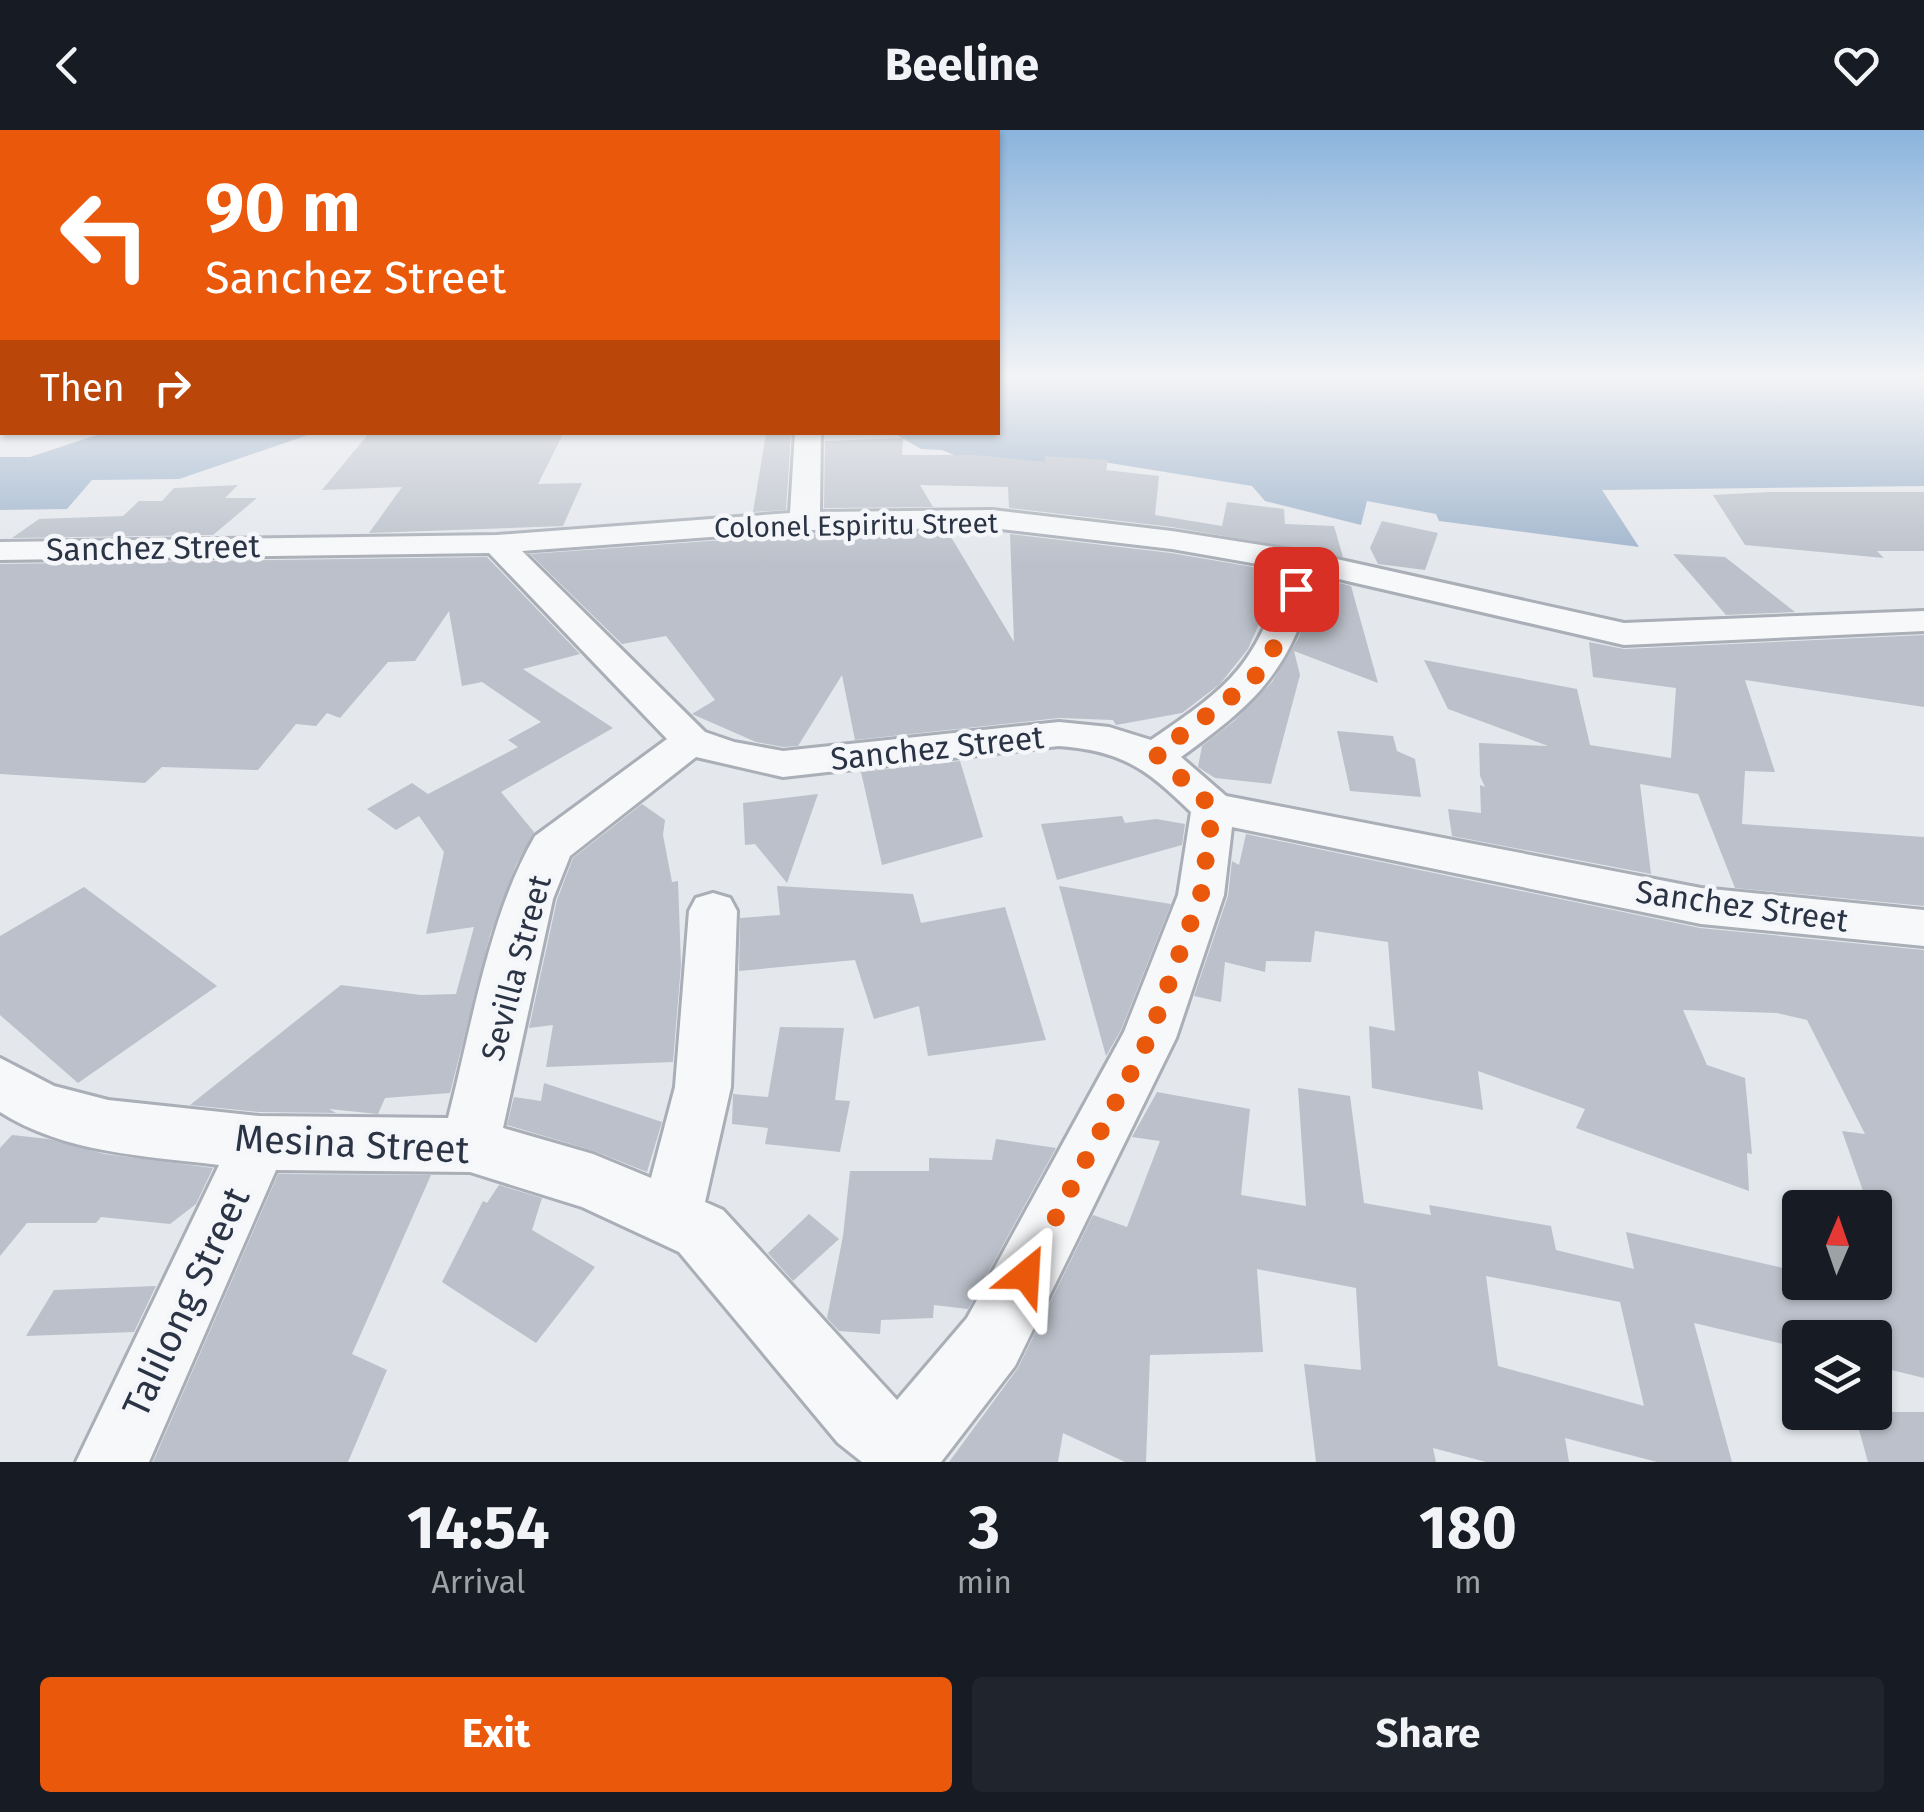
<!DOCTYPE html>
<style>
:root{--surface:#171b24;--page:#20242c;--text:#f1f3f6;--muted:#9ea1a6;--accent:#ea580c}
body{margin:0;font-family:"Fira Sans",sans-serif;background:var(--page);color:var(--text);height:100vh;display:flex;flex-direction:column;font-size:38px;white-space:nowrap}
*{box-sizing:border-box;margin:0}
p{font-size:32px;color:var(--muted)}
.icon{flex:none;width:55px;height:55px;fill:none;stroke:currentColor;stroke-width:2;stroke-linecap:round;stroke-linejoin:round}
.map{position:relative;height:1332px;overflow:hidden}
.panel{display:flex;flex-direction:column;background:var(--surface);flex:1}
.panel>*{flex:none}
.guide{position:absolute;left:0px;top:0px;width:1000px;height:305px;box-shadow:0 2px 8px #0004;background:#ea580c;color:#fff;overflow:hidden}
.needle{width:65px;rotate:2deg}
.fabs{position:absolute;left:1782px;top:1060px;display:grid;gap:20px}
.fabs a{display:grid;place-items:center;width:110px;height:110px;border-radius:10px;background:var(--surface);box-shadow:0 2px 8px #0004;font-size:50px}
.pin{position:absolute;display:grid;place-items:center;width:85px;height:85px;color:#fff;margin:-42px;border-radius:20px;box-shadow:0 5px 15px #0006}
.me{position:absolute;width:110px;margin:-55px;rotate:27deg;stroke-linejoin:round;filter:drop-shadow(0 0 8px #0008)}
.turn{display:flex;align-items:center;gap:35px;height:210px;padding:0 40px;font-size:45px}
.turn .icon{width:130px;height:130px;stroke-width:2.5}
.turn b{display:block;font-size:70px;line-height:85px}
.then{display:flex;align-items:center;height:95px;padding:0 40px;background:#0003;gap:20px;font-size:38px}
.eta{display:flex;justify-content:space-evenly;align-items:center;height:170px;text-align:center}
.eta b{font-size:60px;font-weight:700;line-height:70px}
.primary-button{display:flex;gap:20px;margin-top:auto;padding:20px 40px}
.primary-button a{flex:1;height:115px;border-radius:10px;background:var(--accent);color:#fff;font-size:40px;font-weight:700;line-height:115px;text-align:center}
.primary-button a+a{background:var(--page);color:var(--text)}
header{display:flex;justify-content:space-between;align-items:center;height:130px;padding:0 40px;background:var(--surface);font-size:45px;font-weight:700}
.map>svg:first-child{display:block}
</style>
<header><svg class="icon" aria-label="back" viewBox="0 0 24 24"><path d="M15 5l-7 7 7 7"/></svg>Beeline<svg class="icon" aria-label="heart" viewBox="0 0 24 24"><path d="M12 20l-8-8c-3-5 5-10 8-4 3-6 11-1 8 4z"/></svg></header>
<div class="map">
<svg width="1924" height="1332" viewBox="0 0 1924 1332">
<rect width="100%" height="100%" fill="#e4e7ec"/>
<!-- water -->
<g fill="#9fb4cc">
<path d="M998,248H1924V356L1602,360L1639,417L1439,391L1436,384L1367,371L1361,395L1265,371L1252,356L1097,331L978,335L942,320L921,319L894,303L998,302Z"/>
<path d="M103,303L104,302L314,303L179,349L92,350L67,379L0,380V327H30Z"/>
</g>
<!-- building -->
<g fill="#bbc0ca" fill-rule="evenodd">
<path d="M370,302H564L538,354L582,353L563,396L369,403L402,357L322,360Z"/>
<path d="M766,304H791L786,380L753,382Z"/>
<path d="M903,308L902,325H976L1045,332V326L1108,330L1106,340L1159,346L1155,385L1222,396L1227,372L1284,379L1285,394L1334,396L1343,427L1172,397L1009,378L1008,357L920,355L933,377L824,378L825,311Z"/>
<path d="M238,355L225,368H257L213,405L12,408L39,389L123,386L139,371H162L174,358Z"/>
<path d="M1769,362H1924V421H1877L1884,428L1745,415L1713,365Z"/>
<path d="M1382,391L1438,403L1425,440L1378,434L1370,418Z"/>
<path d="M948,402L1014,512L1010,404L1171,423L1282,442L1248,519L1220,554L1182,583L1116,595L1113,590L1059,588L855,610L842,545L798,616L783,617L756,612L692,584L715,570L666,506L622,514L530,424L805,404Z"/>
<path d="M1673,424L1725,427L1795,482L1726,485Z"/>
<path d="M487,427L580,524L523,539L613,598L501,662L534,702L516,735L490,805L450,963L385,968L378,984L329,979L336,983L259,982L190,975L341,855L421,865L456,864L474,797L426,804L444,722L419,686L396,700L367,679L412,653L428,664L518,617L508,610L541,592L482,552L462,556L449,481L415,531L388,532L340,588L327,583L316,596L296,594L258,640L162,637L145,653L0,644V434Z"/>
<path d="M1320,448L1351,456L1378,553L1294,521L1300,545L1271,654L1215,648L1198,637L1202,616L1234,591L1272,552L1299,507Z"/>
<path d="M1924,505V577L1745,550L1775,642L1745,641L1742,694L1924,707V776L1735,758L1698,664L1640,654L1651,744L1452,706L1448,679L1481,683L1480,655L1485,657L1480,646L1479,613L1548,616L1448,579L1424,530L1577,559L1590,615L1671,628L1676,558L1593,547L1589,512L1624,519Z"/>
<path d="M1337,601L1393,606L1397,621L1415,629L1421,667L1350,661Z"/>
<path d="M960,631L983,707L882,735L861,642Z"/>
<path d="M818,664L787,753L755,714L745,715L743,673Z"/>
<path d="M642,674L665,690L663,705L672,752L678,751L681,835L673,932L546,937L553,895L529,898L557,770L573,728Z"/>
<path d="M1122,686L1125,693L1156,689L1185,694L1182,715L1057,750L1041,694Z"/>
<path d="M1246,704L1700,798L1924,820V1248L1875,1236V1208H1800V1218L1694,1193L1732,1332H1657L1565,1308L1569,1332H1486L1433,1318L1436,1332H1316L1304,1234L1361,1240L1356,1158L1257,1139L1263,1222L1150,1225L1146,1332H1125L1063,1303L1058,1332H949L1018,1238L1093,1085L1127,1097L1160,1011L1132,1007L1157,962L1250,979L1241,1065L1306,1076L1298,958L1350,966L1364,1073L1431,1085L1429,1075L1551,1096L1556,1120L1634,1139L1626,1102L1783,1138L1787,1152H1875V1132H1888L1875,1095V1078H1869L1842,1001L1865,1004L1807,890L1777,883L1683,880L1707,935L1745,948L1752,1024L1747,1023L1749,1061L1576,998L1585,979L1478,941L1483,980L1372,958L1369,896L1395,901L1388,812L1315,801L1311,832L1266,831L1265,842L1225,832L1221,872L1194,866L1228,766L1232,731L1239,735ZM1486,1146L1620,1172L1644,1276L1498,1236Z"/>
<path d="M777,756L913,764L921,793L1005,777L1046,910L928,926L919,876L874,889L855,830L739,841L740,788L780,785Z"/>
<path d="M1059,756L1171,774L1121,900L1106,926Z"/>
<path d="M84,757L217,856L78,953L0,885V806Z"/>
<path d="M780,897L844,898L835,970L850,971L840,1022L765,1014L768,998L732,994L733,964L768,967Z"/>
<path d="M544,953L662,992L647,1042L594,1021L507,995L514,967L541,971Z"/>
<path d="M12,1005L48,1009L105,1024L213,1038L196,1074L170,1094L101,1087L96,1093H27L0,1126V1018Z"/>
<path d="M996,1009L1056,1018L968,1179L934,1175L933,1188L881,1190L880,1204L839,1201L827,1188L843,1106L850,1041H929V1028L992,1030Z"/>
<path d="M278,1044L431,1045L352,1224L387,1240L348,1332H153Z"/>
<path d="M499,1055L542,1068L532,1100L595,1137L536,1213L442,1152L483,1071L487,1073Z"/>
<path d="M809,1084L839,1109L793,1151L768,1123Z"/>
<path d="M156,1156L134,1202L26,1206L54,1160Z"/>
<path d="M1854,1282H1924V1332H1868Z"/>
</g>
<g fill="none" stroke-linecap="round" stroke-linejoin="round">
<!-- minor casing -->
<g stroke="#a9aeb7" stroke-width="6">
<path id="minor" d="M795,302H821L820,382L992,380L1172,401L1305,422L1624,493L1924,481V501L1624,515L1317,444C1290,540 1260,570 1181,627L1226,666L1701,758L1924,780V816L1701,794L1232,697L1224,765L1176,908L1015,1236L941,1332H862L838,1313L679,1122L582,1077L470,1042L276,1040L149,1332H76L219,1035C145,1026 64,1023 0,982V928L54,956L108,970L259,986L448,988C471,900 489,784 535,706L667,609L489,423L0,430V412L497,405L790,383ZM992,398L1172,419L1287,439C1254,536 1235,553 1151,610L1109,597L1059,592L783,621L734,612L705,602L522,421L805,400ZM1059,616C1122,621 1146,638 1191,682L1178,765L1124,902L967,1188L897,1270L723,1080L705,1072L731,957L737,781L730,768L713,763L696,768L689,781L675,957L651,1048L593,1024L503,998L553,769L570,726L696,627L783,647Z"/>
</g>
<!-- minor -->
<use href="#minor" fill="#f7f8fa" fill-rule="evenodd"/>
</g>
<!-- sky -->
<linearGradient id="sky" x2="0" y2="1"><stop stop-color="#8bb4dd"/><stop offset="0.57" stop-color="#f3f4f6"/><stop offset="1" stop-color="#f3f4f6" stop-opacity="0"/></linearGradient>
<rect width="1924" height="434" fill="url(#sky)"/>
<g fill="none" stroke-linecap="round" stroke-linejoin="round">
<!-- route -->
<path stroke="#ea580c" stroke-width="18" stroke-dasharray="0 32.4" d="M1026,1145L1149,908L1201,764L1213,678L1156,624L1252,551L1277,513L1296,459"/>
</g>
<g text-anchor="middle" stroke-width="9" stroke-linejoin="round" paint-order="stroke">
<!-- far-street labels -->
<g font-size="28" fill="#2b3445" stroke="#f4f6f9">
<text transform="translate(856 395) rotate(-1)" y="10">Colonel Espiritu Street</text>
</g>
<!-- street labels -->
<g font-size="32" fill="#2b3445" stroke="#f4f6f9">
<text transform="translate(153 418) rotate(-1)" y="11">Sanchez Street</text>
<text transform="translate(937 618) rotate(-6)" y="11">Sanchez Street</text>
<text transform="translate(1742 776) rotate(8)" y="11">Sanchez Street</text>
<text transform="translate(516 838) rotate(-75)" y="11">Sevilla Street</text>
</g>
<!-- near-street labels -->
<g font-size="38" fill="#2b3445" stroke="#f4f6f9">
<text transform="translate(352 1014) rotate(3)" y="13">Mesina Street</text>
<text transform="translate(186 1172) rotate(-65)" y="13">Talilong Street</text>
</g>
</g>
</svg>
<div class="fabs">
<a><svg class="needle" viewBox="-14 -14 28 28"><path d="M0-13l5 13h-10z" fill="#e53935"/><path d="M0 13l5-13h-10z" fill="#9ea1a6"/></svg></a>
<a><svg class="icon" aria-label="layers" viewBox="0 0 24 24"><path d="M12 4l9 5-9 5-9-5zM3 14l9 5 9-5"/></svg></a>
</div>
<div class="pin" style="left:1296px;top:459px;background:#d93025"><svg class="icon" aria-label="arrive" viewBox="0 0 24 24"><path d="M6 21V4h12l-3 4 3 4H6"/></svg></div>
<svg class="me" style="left:1026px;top:1145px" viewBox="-20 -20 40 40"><path d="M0-17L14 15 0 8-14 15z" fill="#ea580c" stroke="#fff" stroke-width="4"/></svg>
<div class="guide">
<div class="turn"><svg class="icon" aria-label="left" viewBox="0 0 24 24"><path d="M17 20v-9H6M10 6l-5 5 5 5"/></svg><div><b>90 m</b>Sanchez Street</div></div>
<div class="then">Then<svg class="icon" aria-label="right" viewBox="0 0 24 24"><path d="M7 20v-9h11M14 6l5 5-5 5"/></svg></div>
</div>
</div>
<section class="panel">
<div class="eta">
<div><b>14:54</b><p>Arrival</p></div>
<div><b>3</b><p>min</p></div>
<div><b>180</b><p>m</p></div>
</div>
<div class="primary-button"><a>Exit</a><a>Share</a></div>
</section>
